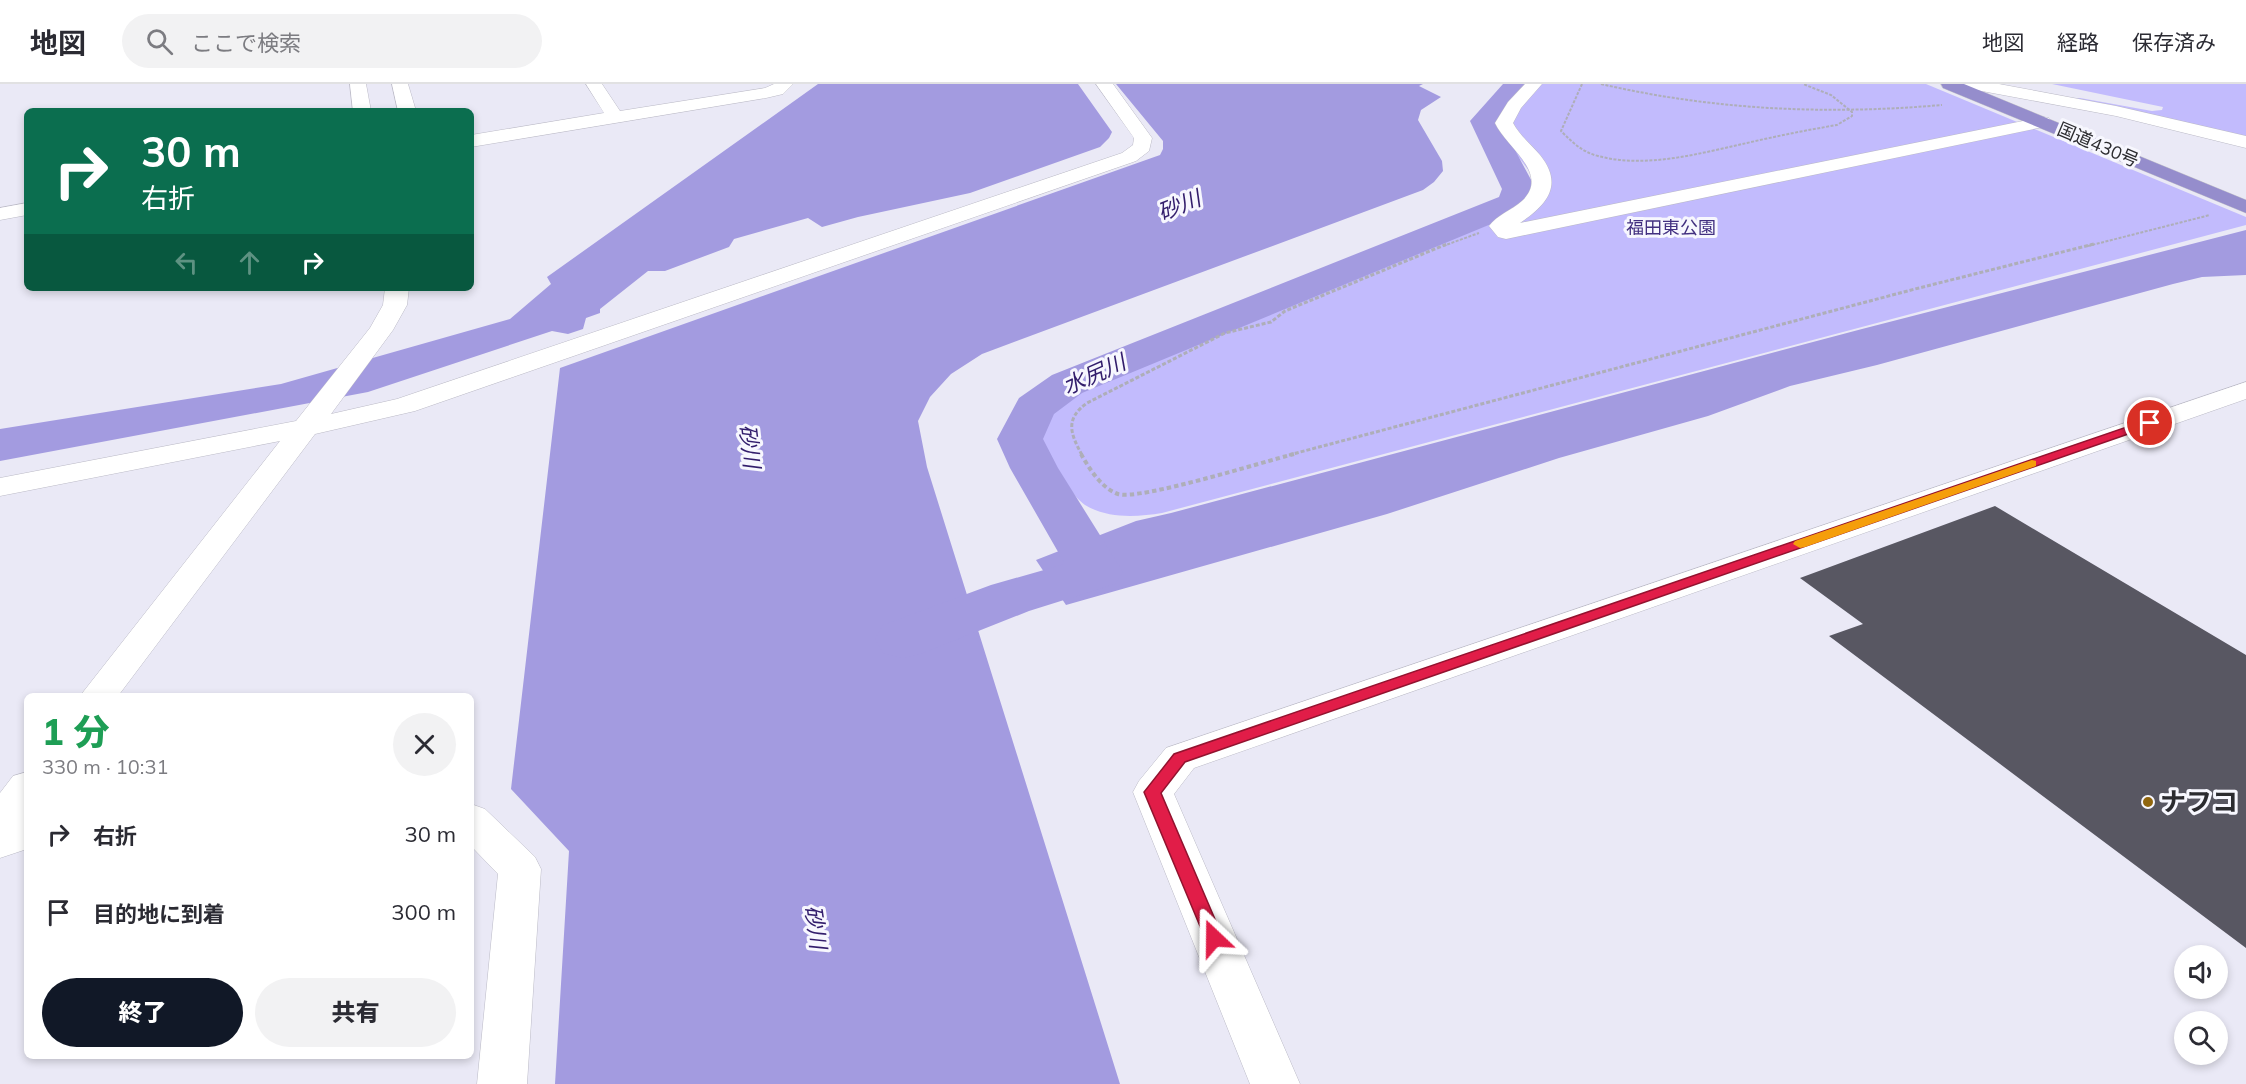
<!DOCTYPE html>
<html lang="ja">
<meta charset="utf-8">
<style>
:root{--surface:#fff;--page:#f2f2f3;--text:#2b2b33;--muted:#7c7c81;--line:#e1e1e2;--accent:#111827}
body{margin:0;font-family:Mulish,"Noto Sans JP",sans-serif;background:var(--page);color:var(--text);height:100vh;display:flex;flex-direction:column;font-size:22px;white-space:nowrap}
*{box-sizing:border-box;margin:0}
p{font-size:20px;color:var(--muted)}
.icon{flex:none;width:33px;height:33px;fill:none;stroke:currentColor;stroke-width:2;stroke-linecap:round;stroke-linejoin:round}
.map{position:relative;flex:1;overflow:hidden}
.sheet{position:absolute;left:24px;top:609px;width:450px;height:366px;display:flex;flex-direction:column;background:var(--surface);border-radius:9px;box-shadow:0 3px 9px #0003}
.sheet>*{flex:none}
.banner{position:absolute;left:24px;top:24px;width:450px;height:183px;border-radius:9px;box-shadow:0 3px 9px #0003;background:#0b6e4f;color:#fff;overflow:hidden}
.fabs{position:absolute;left:2174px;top:861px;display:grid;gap:12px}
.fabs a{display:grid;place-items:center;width:54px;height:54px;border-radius:50%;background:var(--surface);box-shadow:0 3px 9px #0003;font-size:30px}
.pin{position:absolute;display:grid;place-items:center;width:51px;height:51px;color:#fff;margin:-26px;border:3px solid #fff;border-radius:50%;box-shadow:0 2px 6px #0007}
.me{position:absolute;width:66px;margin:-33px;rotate:337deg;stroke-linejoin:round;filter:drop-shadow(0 0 4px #0008)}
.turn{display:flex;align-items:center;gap:21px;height:126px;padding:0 18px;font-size:27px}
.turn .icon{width:78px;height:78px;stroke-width:2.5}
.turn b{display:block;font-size:42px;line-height:51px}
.lanes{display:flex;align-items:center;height:57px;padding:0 18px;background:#0003;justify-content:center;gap:30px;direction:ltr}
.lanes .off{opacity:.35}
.round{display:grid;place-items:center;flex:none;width:63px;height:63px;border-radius:32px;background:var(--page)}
.overview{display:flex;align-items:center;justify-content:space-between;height:102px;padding:0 18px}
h1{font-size:36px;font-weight:800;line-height:45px;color:#1e9e55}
.cta{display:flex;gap:12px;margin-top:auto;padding:12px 18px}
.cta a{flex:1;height:69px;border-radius:36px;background:var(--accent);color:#fff;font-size:24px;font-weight:800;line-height:69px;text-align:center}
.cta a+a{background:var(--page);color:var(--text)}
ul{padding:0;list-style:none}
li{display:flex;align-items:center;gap:18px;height:78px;padding:0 18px}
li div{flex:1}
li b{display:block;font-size:22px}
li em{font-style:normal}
header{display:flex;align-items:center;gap:36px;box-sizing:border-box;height:84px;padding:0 30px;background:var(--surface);border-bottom:2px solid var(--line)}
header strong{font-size:28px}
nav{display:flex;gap:33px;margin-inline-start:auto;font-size:21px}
.search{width:420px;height:54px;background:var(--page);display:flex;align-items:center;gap:15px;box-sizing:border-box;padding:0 21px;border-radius:33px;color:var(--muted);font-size:22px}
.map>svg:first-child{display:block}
</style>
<header>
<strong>地図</strong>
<div class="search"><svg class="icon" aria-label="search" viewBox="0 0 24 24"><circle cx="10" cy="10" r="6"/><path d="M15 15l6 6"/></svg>ここで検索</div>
<nav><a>地図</a><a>経路</a><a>保存済み</a></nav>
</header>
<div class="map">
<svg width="2246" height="1000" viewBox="0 0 2246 1000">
<rect width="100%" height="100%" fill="#eae9f6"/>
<!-- green -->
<g fill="#c2bbfd">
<path d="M1525,0H1926L2246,133V141L1162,429C1137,433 1108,435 1085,421C1079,417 1073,409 1069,404C1048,382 1043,368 1040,338L1059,313L1500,132C1525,120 1530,119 1532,91L1502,51L1497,39Z"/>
<path d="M2052,0H2246V55L2073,15L2080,14L2152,27L2162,26L2163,23Z"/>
</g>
<!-- water -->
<g fill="#a39be0">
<path d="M818,0H1078L1112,48L1109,54L1100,63L970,109L858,133L822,143L808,134L734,155L729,163L665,187H648L600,225V229L586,234L583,245L568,250L552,247L368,308L0,377V345L281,300L510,235L551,200L547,193Z"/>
<path d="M1116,0H1423L1419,2L1441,13L1421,26L1418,36L1442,77L1443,87L1434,98L1423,106L982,270L951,290L930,313L918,337L927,383L1120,1000H555L569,767L511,705L560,284L1160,71L1163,65V57Z"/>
<path d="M2246,146V191L2202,193L2173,200L1877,281L1790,302L1708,332L1559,374L1387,430L1066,521L1036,476L1136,437L1171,429L1862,245Z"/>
</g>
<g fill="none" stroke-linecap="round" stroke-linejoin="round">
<!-- river -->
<path fill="#a39be0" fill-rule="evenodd" d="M1503,0H1532L1500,38L1536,105L1525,126L1082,309L1054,330L1043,355L1058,384L1123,488L1115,500L1029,527L923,569L903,574L883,569L875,555L883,541L991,501L1065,480L1010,384L997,355L1019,314L1052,291L1499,113L1502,105L1470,37Z"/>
</g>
<!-- building -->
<path fill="#585762" d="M1995,422L2246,571V864L1829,552L1863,540L1800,494Z"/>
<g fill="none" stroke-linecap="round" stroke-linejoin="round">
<!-- minor casing -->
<g stroke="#bbbac6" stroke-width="1">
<g id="minor">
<path d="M350,0H366L371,27H353Z"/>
<path d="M392,0H408L416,27H398Z"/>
<path d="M586,0H602L620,27L765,4L774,0H793L783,10L766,14L471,63V51L604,29Z"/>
<path d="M1096,0H1113L1152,54L1149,67L1136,77L415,327L315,350L118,612H80L280,357L0,412V394L296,337L370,244L383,221L385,204H409L407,221L393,246L331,330L397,315L1122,69L1133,61L1134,54Z"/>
<path d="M1525,0H1542L1521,24L1513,39C1520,52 1531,60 1540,71C1564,101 1547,121 1520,139L2043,33L2049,34L2052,38L2049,42L2043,43L1506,155L1498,153L1489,142C1497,131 1512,126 1522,117C1551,90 1506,63 1495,39L1508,18Z"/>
<path d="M1963,0H1999L2116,22L2246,52V64L2116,32L1971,5L1965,4Z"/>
<path d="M27,119V131L0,136V124Z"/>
<path d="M2246,298V315L1194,684L1174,710L1300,1000H1250L1133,708L1139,697L1166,664Z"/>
<path d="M27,688V765L0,774V709L13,692Z"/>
<path d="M471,720L485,725L535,773L541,785L527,1000H477L498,790L471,762Z"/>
</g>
</g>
<!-- highway casing -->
<g stroke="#cccccd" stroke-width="1">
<path id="highway" d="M1941,0H1964L2246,116V129L1943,4Z"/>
</g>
<!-- path-far2 -->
<g stroke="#aeaeb8" stroke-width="2" stroke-dasharray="3 1.5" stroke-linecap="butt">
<path d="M1582,0L1561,47C1572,58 1582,68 1598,72C1646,85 1701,69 1747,59C1777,52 1807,46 1837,41L1852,32V28L1831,11L1803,0"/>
<path d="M1601,0C1714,26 1826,31 1942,21"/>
<path d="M1443,162L1479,149"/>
<path d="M2088,162L2210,131"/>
</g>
<!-- path-far1 -->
<g stroke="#aeaeb8" stroke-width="3" stroke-dasharray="4 2" stroke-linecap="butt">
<path d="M1082,371C1070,349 1065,335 1087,319L1225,249L1271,238L1285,227L1447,160"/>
<path d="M1289,371L1915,205L2094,160"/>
</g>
<!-- path -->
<path stroke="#aeaeb8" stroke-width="4" stroke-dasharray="4.5 3" stroke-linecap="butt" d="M1081,370C1089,384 1101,404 1118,410C1138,417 1266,377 1294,370"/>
<!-- minor -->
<use href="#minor" fill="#fff" fill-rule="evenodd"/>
<!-- highway -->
<use href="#highway" fill="#958dcc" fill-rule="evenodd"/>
</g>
<!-- route -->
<path fill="#e11d48" stroke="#92132f" stroke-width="1.5" d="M2150,335L2156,339L2154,341L1185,678L1161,709L1223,854L1220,859L1214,862L1207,859L1144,708L1174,670Z"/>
<!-- slow -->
<path fill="#f59e0b" d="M2032,376L2036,377V382L1805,463L1800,464L1793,460L1795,457Z"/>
<!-- markers -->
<circle fill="#90660e" stroke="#f7f7fe" stroke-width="2" cx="2148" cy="718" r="6"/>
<g text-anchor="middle" stroke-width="6" stroke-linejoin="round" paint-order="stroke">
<!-- far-street labels -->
<g font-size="18" fill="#2b2b2f" stroke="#f7f7fe">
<text transform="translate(2098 61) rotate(23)" y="6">国道430号</text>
</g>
<!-- far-park labels -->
<g font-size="18" fill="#423080" stroke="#f7f7fe">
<text x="1671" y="150">福田東公園</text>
</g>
<!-- water labels -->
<g font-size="22" font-style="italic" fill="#321d6c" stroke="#f7f7fe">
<text transform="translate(1179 121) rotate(-22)" y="8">砂川</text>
<text transform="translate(1094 290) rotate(-24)" y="8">水尻川</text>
<text transform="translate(750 362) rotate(83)" y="8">砂川</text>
<text transform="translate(816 843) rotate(82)" y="8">砂川</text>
</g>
<!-- near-poi labels -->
<g font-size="26" font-weight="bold" fill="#2b2b2f" stroke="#f7f7fe" text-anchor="start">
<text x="2160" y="727">ナフコ</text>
</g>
</g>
</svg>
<div class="fabs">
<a><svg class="icon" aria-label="sound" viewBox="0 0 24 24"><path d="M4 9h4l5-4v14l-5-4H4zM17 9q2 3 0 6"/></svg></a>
<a><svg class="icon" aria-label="search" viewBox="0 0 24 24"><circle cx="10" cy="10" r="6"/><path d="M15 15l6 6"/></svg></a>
</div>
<div class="pin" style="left:2150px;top:339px;background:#d93025"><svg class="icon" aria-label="arrive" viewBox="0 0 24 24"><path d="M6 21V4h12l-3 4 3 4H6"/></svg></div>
<svg class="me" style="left:1214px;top:854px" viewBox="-20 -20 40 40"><path d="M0-17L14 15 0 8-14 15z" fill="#e11d48" stroke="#fff" stroke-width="4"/></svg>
<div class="banner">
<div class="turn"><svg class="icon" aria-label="right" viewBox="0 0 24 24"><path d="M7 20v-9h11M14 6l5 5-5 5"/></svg><div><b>30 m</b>右折</div></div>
<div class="lanes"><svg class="icon off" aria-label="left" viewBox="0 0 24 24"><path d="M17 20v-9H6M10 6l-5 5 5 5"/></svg><svg class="icon off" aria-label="ahead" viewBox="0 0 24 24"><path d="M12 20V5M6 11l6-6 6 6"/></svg><svg class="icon" aria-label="right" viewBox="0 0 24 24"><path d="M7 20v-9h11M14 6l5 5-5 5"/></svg></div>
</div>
<section class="sheet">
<div class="overview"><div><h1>1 分</h1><p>330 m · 10:31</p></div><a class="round"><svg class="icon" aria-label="close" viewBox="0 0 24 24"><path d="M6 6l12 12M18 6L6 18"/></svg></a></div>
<ul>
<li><svg class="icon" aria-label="right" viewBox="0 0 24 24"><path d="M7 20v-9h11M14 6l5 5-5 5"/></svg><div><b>右折</b></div><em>30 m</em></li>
<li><svg class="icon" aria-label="arrive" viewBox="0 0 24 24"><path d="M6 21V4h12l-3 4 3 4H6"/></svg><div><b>目的地に到着</b></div><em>300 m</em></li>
</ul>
<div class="cta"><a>終了</a><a>共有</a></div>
</section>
</div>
